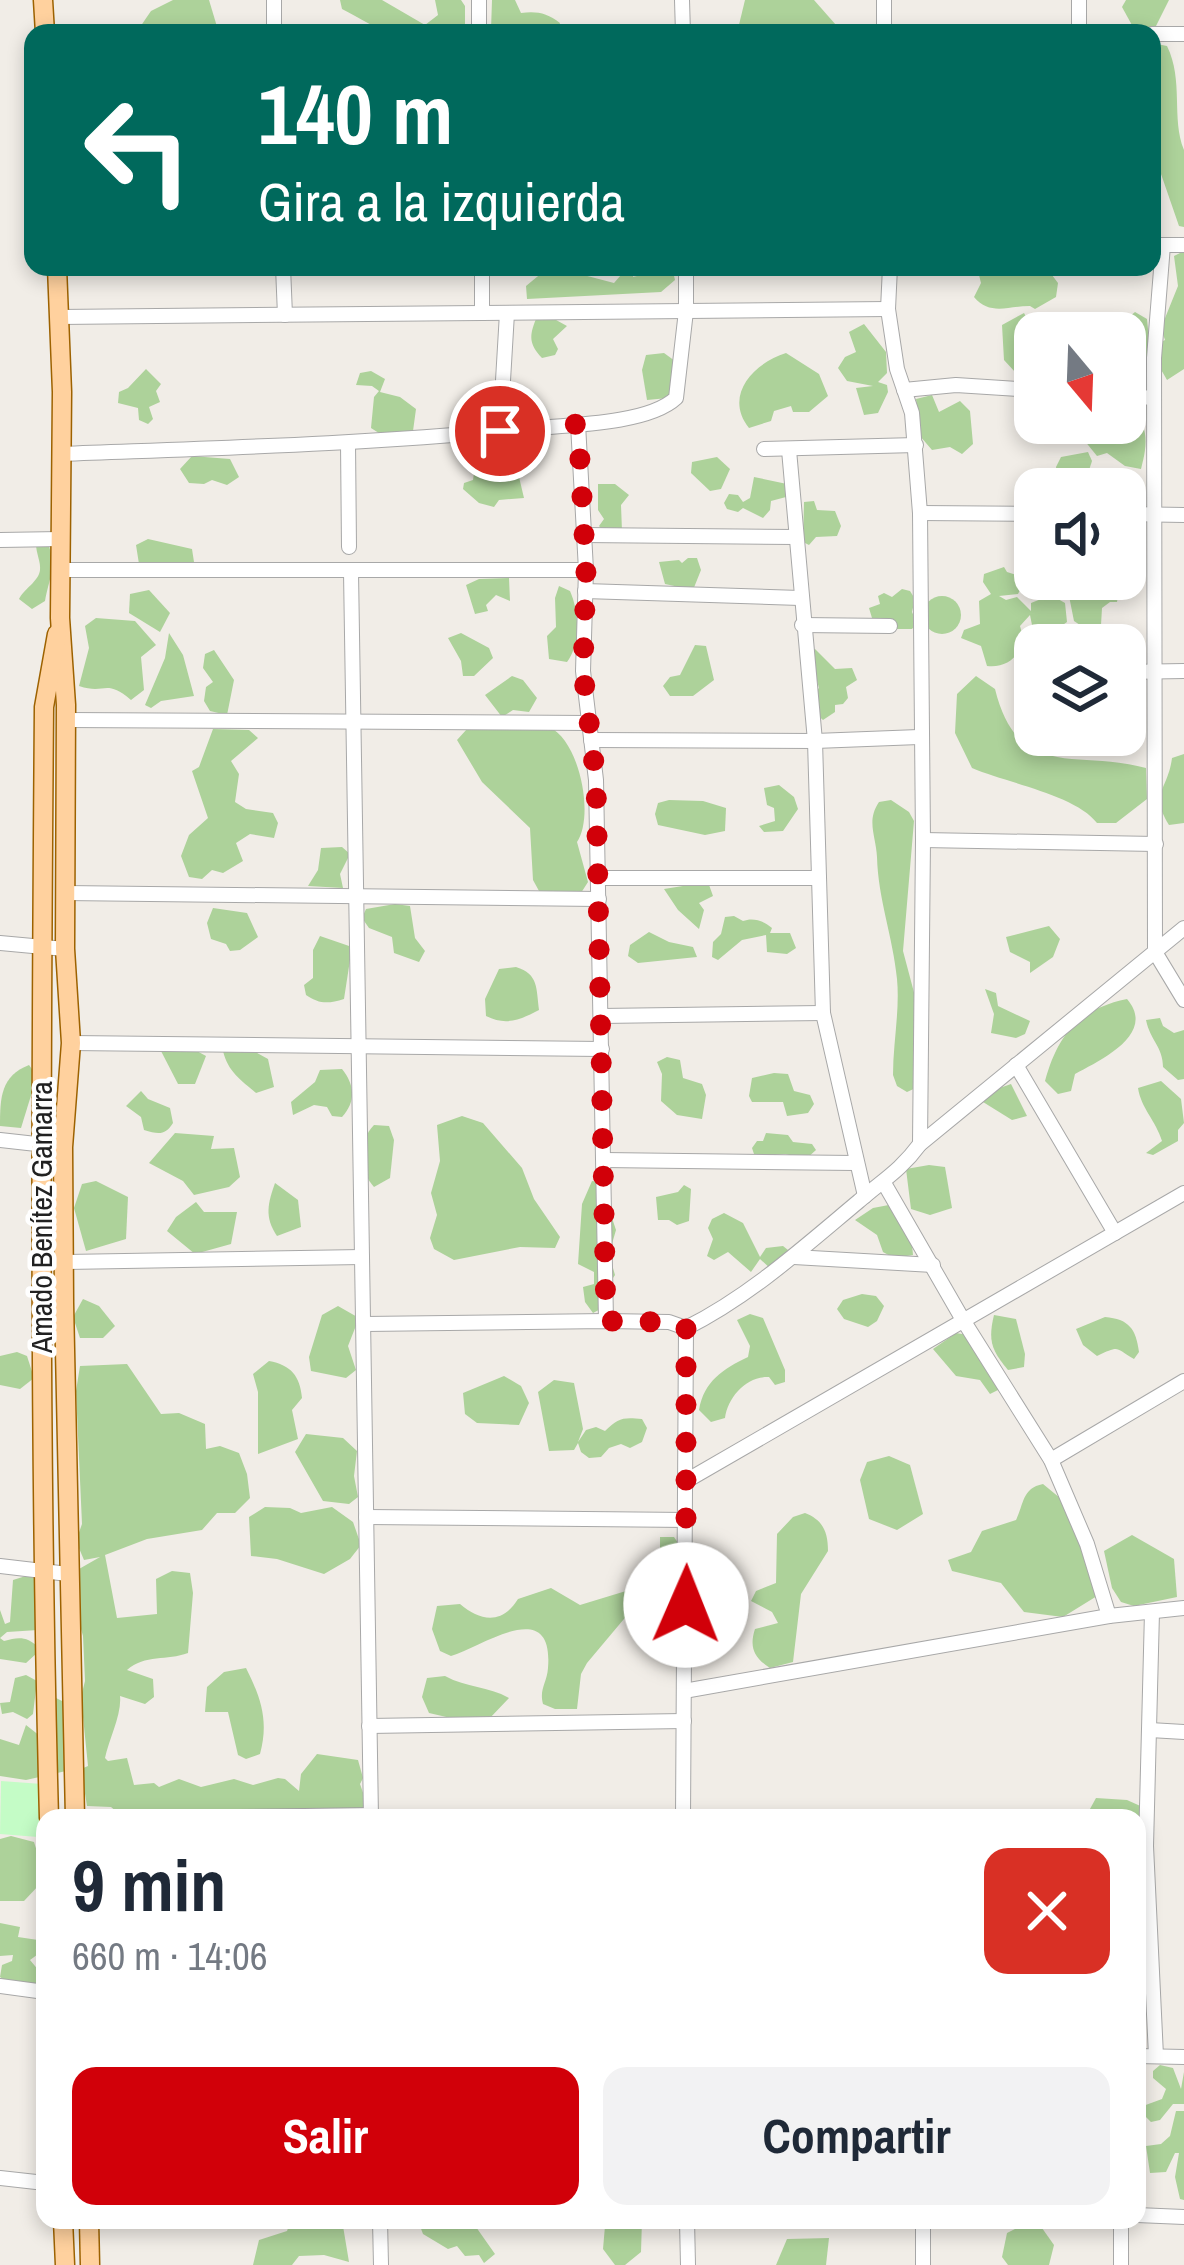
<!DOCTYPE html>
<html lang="es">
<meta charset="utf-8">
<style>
:root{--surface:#fff;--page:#f2f2f3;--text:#1f2937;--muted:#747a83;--accent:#d10009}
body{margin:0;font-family:"Archivo Narrow",sans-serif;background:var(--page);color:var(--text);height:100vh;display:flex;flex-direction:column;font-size:45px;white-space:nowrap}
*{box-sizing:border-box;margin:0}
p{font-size:39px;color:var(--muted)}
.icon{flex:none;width:66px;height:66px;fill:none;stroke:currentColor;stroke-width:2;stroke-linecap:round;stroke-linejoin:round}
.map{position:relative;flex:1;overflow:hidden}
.drawer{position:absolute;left:36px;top:1809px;width:1110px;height:420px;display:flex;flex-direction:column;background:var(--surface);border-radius:24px;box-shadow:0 6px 18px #0003}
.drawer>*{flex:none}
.guide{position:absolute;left:24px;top:24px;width:1137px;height:252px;border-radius:24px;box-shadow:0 6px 18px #0003;background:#00695c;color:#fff;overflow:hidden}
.needle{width:78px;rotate:161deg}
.controls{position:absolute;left:1014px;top:312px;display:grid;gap:24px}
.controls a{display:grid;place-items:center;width:132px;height:132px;border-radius:24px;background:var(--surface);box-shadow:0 6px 18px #0003;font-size:60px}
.pin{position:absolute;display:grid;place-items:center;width:102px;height:102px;color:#fff;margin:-51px;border:6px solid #fff;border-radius:50%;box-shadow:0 3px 12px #0007}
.me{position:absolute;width:132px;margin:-66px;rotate:1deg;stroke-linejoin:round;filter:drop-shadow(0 0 9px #0008)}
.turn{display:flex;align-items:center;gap:42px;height:252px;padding:0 36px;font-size:54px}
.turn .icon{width:156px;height:156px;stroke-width:2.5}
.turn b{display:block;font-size:84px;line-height:102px}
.round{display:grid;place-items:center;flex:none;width:126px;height:126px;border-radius:24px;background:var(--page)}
.headline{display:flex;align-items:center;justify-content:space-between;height:204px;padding:0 36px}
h1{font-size:72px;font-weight:800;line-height:90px}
.cta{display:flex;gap:24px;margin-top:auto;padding:24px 36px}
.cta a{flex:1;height:138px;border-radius:24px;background:var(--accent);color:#fff;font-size:48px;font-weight:800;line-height:138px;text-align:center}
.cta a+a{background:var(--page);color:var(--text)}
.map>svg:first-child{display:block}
</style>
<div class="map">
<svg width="1184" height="2265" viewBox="0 0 1184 2265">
<rect width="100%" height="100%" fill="#f1ede7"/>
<!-- forest -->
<g fill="#add29a">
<path d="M173,0H209L218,30L212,33L138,30L151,11Z"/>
<path d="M340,0H382L425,25L438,15L435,0H461L465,6V33C438,25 423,37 396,33C378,31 358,17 342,9Z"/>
<path d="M492,0H515L521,13C537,11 547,13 560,23L557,33L491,30Z"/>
<path d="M745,0H814L836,25L806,33H737Z"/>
<path d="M1126,0H1169L1155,28L1133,27L1122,7Z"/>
<path d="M1152,43L1167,46C1184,81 1171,118 1184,150V227L1179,226L1152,148Z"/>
<path d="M1184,251V369L1167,380L1159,366L1161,342L1165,340L1161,328L1178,286L1174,256Z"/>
<path d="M549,267H571L576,273L614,283L628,267H635L633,277L672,267L675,280L661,292L527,299L526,286Z"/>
<path d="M977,267H1035L1033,273L1049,271L1058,283L1056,297L1035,309L1030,306C1008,306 990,316 974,297L981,283Z"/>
<path d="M1135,312L1147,319L1150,349L1142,373V391L1133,393L1125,387V333H1112V325L1122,323Z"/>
<path d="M1024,313L1035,334V354L1022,359L1023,369L1015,372L1004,360L1002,325Z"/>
<path d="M547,315L567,326L553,339L558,349L555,355L542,358C529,344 529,336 536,319Z"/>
<path d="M864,324L886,352L887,373L878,382L887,385L888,392L878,413L864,415L856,388L873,386L847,381L838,368L845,357L856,352L849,332Z"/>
<path d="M664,353L675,361L674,388L668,398L647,400L642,370L646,355Z"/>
<path d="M786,353L819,374L828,396L809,412H793L791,406L774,411L771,421L749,428C723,395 754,363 786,353Z"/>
<path d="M146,369L161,384L156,391L160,402L149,407L153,419L148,424L139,420L138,408L118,403L119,392L128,388Z"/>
<path d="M371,371L385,379L380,392L400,397L416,409L413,431L382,435L371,428L374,397L379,391L372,386L356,385L360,373Z"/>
<path d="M932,395L939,412L960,401L970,411L973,444L962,454L950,447L932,450L920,436L916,399Z"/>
<path d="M1125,404C1150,421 1148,444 1141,469L1125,466L1107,453L1097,456L1084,440L1082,432L1088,429L1087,423H1125Z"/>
<path d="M1088,452L1092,461L1083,489H1059L1056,467L1061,457Z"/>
<path d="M192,456L230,459L239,477L227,485L212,480L204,484L189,483L180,469Z"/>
<path d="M717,457L730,469L721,489L710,491L691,473L692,462Z"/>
<path d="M492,463L498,472L519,477L524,498L499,500L494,507L479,503L463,489L464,483L473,480L474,473L469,467Z"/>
<path d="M754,477L787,484L786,497L771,501L770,510L763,518L743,508L738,512L727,509L724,503L729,494L738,495L743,502L750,498Z"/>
<path d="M598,484H615L629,495L621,505L622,531L605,533L599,526L604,519L598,510Z"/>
<path d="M814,501L817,510L835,511L841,526L837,536L816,537L809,545L803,542L804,502Z"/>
<path d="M148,539L192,549L194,562L188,568L161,562L139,564L136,545Z"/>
<path d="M41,543L49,546C56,569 49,579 45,601L32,609L19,599C24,589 39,581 40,570C41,562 36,553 36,544Z"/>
<path d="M688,558H697L701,570L693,590L665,584L659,562L679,560L682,563Z"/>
<path d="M1004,567L1007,572L1026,578L1018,594L999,596L1006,600L1017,597L1031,611V603L1046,597L1034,585L1037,579H1066L1070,591L1064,597L1051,595L1065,603L1067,622L1057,629L1032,625L1030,615L1020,626C1028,649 1011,669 987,666L981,646L961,638L964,630L980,624L979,601L991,594L983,582L984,574Z"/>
<path d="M509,578L510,601L496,595L486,605L488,611L475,614L466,585L479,579Z"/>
<path d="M1079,579L1121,580L1117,602H1110L1102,608L1101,625L1086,629L1074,621L1069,596L1077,592Z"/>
<path d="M559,586L570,591C579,611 581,644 567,662L549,659L547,636L556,627L555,598Z"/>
<path d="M902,589L910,591L915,599L912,612L917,623L912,629H896L872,618L869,608L880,604L878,596L884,593L892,597Z"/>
<path d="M149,590L170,613L160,632L129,613L130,594Z"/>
<circle cx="942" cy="615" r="19"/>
<path d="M96,618L135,621L156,645L141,657L144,690L131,700C105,678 106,695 79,686L89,648L85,626Z"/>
<path d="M169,633L183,655L194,696L161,701L151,708L145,705L165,658Z"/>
<path d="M461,633L489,648L493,658L474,676H463L461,661L448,638Z"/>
<path d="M695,645L706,646L714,680L693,696H670L663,686L670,677L680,675Z"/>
<path d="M815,649L835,669L852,668L857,680L846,687L848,698L843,704L835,705V712L823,720L814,712L815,692L819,688L809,652Z"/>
<path d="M214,650L234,680L227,715L210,711L204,701L206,687L213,682L203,668L205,654Z"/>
<path d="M512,676L523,680L537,698L529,712L513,710L502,717L485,695Z"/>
<path d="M976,676L995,689C1018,782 1077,749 1146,768L1147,799L1116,823H1097C1076,795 1007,783 972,768L955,733L957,694Z"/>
<path d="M549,727C579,740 595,815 577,842L588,882L579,896L544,900L533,880L530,828L482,782L457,740L467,729Z"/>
<path d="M213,729L249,730L258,738L231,761L239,774L235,802L246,809L273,813L278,823L274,838L250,834L236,843L243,861L223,873L212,870L202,879L189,877L181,856L189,835L208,818L192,771L199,767Z"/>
<path d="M1184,754V823L1169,825C1149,793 1168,790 1172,758Z"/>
<path d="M779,785L794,797L798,809L783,831L764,832L759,826L775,821L774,808L767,805L764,788Z"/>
<path d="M669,800L703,801L726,808L725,831L705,835L658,825L655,814L658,803Z"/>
<path d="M891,800L909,812L914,821L903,951L924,1030L918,1087L907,1092L897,1086L893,1075C893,1043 900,1010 897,979C893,937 878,899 877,857C876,836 866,821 879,802Z"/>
<path d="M342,847L350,854L340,874L343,888L308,886L318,870L321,848Z"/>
<path d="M708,882L713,896L699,903L704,910L699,929L678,910L664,889Z"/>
<path d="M395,904L410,906L415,938L425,951L419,962L394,953L392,937L369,928L362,918L366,909Z"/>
<path d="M213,908L247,913L258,937L240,950L230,951L226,944L211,939L207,923Z"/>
<path d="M734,916L743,921C753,917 764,921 772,928L770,933H790L796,948L787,954L767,952L766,935L742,940L718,960L712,957L713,942L721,934L725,917Z"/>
<path d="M1049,926L1060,939L1053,957L1030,973V962L1010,952L1006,937Z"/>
<path d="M649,932L669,942L693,947L697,957L638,963L628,956L630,945Z"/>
<path d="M320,936L352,947L344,999C328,1004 319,1004 306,995L304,985L313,978V950Z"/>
<path d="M516,967C539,974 536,989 539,1010C520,1020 506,1026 486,1016L485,999L499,969Z"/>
<path d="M985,989L996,993L998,1006L1030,1021L1025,1034L1016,1038L991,1033L994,1014Z"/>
<path d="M1127,999C1157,1034 1101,1060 1075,1074L1071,1091L1058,1094L1045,1081C1058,1034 1079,1009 1127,999Z"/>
<path d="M1160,1018L1163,1026L1174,1033L1184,1030V1079L1178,1080L1163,1067C1163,1047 1150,1040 1146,1020Z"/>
<path d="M250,1049L268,1059L274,1087L256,1093C241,1080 228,1072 223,1051Z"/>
<path d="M195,1050L206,1056L195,1084H178L161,1051Z"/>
<path d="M667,1057L680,1060L683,1078L702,1084L706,1095L702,1119L677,1115L661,1101L662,1074L657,1062Z"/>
<path d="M29,1065L37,1076L21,1128L0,1126C0,1097 1,1076 29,1065Z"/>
<path d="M342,1069C355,1085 356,1102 342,1117L332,1116L327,1107L314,1105L293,1115L291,1102L315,1082L320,1070Z"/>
<path d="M774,1073L788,1074L794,1091L810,1095L814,1104L808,1113L787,1116L783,1102H752L749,1096L752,1078Z"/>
<path d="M1161,1081L1181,1099L1184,1123L1178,1130V1141L1153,1155L1146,1153L1162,1141C1156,1121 1141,1108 1138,1088Z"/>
<path d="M1011,1084L1027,1116L1012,1120L983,1102L994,1090Z"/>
<path d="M141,1091L148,1099L170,1108L173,1123C165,1136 158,1134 144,1130L141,1117L126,1106Z"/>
<path d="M462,1116L483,1123L522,1168L534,1199L560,1237L555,1248L520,1247L454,1260L434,1249L430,1238L437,1215L431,1193L440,1161L437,1125Z"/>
<path d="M374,1125L389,1126L394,1140L390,1178L374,1187C359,1171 358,1141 374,1125Z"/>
<path d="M175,1133L214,1136L211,1149L234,1148L240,1177L229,1187L194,1195L183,1181L149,1163Z"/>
<path d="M766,1133L788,1135L793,1142L812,1144L816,1150L806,1159L785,1154L755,1157L752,1148L757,1141H763Z"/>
<path d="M929,1165L945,1167L952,1208L930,1215L911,1209L906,1169Z"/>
<path d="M96,1181L128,1197L126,1239L86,1251L74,1208L82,1184Z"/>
<path d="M592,1181L600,1182L616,1230L609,1254L615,1275L609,1284L610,1304L593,1313L585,1302L583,1287L594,1284V1272L578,1264L582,1204Z"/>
<path d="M275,1183L298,1200L301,1227L277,1236C264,1217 268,1203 275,1183Z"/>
<path d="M684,1185L691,1189L689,1221L677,1225L669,1220H658L656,1197L678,1192Z"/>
<path d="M196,1202L204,1212H237L231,1244L195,1254L167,1231L176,1217Z"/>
<path d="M894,1204L911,1234L913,1255L894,1258L883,1252L877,1235L855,1220L873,1208Z"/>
<path d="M724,1213L743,1223L760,1257L766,1248L783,1246L788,1250V1260L772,1270L760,1259L751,1272L728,1252L714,1260L707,1256L713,1239L708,1228L712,1219Z"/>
<path d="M862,1294L876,1296L884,1306L877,1321L868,1327L844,1319L837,1309L843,1300Z"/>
<path d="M83,1299L99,1306L115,1326L103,1338H80L73,1317Z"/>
<path d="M338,1306L359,1318L348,1346L356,1370L346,1378L311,1371L309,1357L322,1315Z"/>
<path d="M750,1314L763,1318L785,1370V1382L775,1385L769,1377C746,1376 728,1397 725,1418L711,1422L699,1410C704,1381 723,1369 748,1357L750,1346L737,1320Z"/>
<path d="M994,1315L1016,1319L1025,1354L1024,1367L1008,1370C991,1350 988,1340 994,1315Z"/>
<path d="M1105,1317C1129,1319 1136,1329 1139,1352L1134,1359C1114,1348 1121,1345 1097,1356L1083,1345L1076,1329Z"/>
<path d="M956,1333L968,1335L1000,1389L990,1394L980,1380L956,1376L933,1349Z"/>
<path d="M17,1352L27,1356L34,1378L20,1389L0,1385V1356Z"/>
<path d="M269,1361C291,1365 300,1376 302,1398L292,1410L298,1439L258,1454V1392L253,1374Z"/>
<path d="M127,1364L161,1414L179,1413L205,1424L206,1449L220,1446L239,1453L247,1474L250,1498L235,1513H217L202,1530L147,1539L105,1555L117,1618L157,1614L156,1579L172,1571L190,1573L193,1593L188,1653C167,1661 145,1654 127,1670L153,1679L154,1697L145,1704L120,1696C122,1714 109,1739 105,1758L108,1761L127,1758L134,1785L154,1783L159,1787L179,1779L201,1787L234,1779L253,1785L278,1778L285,1779L299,1791L301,1774L317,1754L358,1760L363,1778L360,1784L367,1804L363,1811L135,1814L117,1812L111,1807L87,1806L81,1769L88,1766L81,1697L85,1681L83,1636L75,1608L80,1595L79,1569L100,1557L84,1560L76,1541L82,1524L76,1391L80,1366Z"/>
<path d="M504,1376L521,1386L529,1403L519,1425L477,1423L465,1414L463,1393Z"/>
<path d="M554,1380L574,1383L583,1429L578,1442L586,1430L596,1427L605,1431C618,1418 623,1417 642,1419L647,1428L642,1442L630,1448L621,1444L609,1448L601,1457L589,1458L581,1452L578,1443L574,1450L549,1451L538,1392Z"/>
<path d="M306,1434L343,1438L357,1451L354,1476L358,1497L349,1504L323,1501L295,1452Z"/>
<path d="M889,1456L910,1465L923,1514L897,1530L869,1519L860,1480L867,1462Z"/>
<path d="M1043,1484L1071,1507L1097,1596L1063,1617L1024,1612L1001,1583L952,1571L948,1560L971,1552L982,1531L1016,1520C1024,1504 1022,1488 1043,1484Z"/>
<path d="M265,1507L290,1508L301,1513L332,1507L353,1522L361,1545L350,1559L324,1574L277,1559L251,1556L249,1517Z"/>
<path d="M805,1513C823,1520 828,1532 828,1551L801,1594L793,1662L770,1668C754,1658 749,1647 755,1629L778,1623L772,1612L751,1601L756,1591L776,1583L777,1534L793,1517Z"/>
<path d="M1132,1535L1174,1559L1177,1597L1134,1606L1121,1602L1112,1588L1104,1551Z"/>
<path d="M660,1537H674L682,1549L678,1619L668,1615L664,1602L650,1600L643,1592L660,1559Z"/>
<path d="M32,1574L37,1578L38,1630L7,1632L0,1638L4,1641C18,1637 27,1636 38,1647L37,1653L26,1663L0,1659V1610L5,1624L10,1622L13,1580Z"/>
<path d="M551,1588L580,1605L626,1591L636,1596L634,1607L587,1663L581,1674L577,1709H555L543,1704C539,1689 547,1683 548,1668C554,1594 482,1647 451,1656L440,1651L432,1629L437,1606L460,1604C480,1621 502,1625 518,1599Z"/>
<path d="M246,1668C261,1698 269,1721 260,1754L246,1759L238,1755L228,1712H205L207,1687L224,1672Z"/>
<path d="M26,1675L37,1681L33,1714L27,1719L13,1712L2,1714L0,1703L10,1702L15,1678Z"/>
<path d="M445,1676C467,1688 488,1686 509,1698L489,1719H455L429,1713L422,1697L427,1678Z"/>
<path d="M56,1698L72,1706L64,1755L69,1765L66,1771L26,1780L0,1776V1739L19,1745L26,1725L40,1736Z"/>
<path d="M1096,1798L1127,1800L1147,1809L1149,1829L1137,1840V1818H1085Z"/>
<path d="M11,1836L34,1842L40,1861V1884L24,1901H0V1839Z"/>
<path d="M0,1923L20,1927L18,1937L38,1940L41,1952L30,1960L40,1972L39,1985H12L0,1977L2,1965L12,1961L13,1955L0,1956Z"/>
<path d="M1160,2065L1173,2068L1181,2089L1184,2072V2104H1173L1160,2120L1151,2122L1141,2112L1143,2106L1162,2099L1166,2089L1153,2078V2071Z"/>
<path d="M1176,2111H1184V2200L1180,2199L1175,2177L1179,2153H1175L1166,2172L1150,2173L1146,2146L1161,2144L1170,2136Z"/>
<path d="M291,2220H342L349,2262L324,2255L299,2256L292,2265H253L259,2240L287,2231Z"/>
<path d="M485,2220L476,2227L495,2254L484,2263L479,2255L465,2256L457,2246L448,2249L423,2234L420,2226L430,2221Z"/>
<path d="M562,2220H642L641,2252L625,2265H615L603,2249L605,2226Z"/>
<path d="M1023,2225L1042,2228L1054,2245L1049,2265H1008L1002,2257L1007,2233Z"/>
<path d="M829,2238L826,2265H776L787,2239Z"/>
</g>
<!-- park -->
<path fill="#c4fcc6" d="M1,1781L42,1784L38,1837L0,1834Z"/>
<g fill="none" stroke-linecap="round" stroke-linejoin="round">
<!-- minor casing -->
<g stroke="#a8a8a8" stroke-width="16">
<g id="minor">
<path d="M274,0V33"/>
<path d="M479,0V33"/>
<path d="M682,0L683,33"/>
<path d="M884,0V33"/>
<path d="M1079,33V0"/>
<path d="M1152,34H1184"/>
<path d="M1152,245H1184"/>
<path d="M1163,245L1154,358L1155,952L1184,1000"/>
<path d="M283,267L285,315"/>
<path d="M482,267V313"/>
<path d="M890,267L888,309L897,369L912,413L920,513L923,840L920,1144"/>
<path d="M59,317L888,309"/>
<path d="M904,390L956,385L1035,390"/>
<path d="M1125,396L1154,398"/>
<path d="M578,424L586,570L583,671L596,780L606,1321"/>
<path d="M500,431L507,313"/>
<path d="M348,443L349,547"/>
<path d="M764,449L916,445"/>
<path d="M789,450L815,741L823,1013L865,1196"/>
<path d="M62,454C216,448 370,444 524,429C564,425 647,425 676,398L686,311V267"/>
<path d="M920,513L1035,514"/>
<path d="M1125,514L1184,515"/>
<path d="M584,535L796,537"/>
<path d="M0,540L60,539"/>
<path d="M60,570H586"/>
<path d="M351,572L371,1818"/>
<path d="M585,591L800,598"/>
<path d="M802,625L890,626"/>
<path d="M1125,672L1184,671"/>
<path d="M1032,674H1035"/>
<path d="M66,720L589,723"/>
<path d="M591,740L815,741L919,737"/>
<path d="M923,840L1156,844"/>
<path d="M598,878H819"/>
<path d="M65,893L599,899"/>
<path d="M0,943L65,949"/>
<path d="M601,1016L823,1013"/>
<path d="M71,1043L602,1049"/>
<path d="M1016,1065L1115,1233"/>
<path d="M0,1140L63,1147"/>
<path d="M604,1160L855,1163"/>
<path d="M884,1183L963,1320L1051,1460L1087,1544L1109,1616"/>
<path d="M794,1257L933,1265"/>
<path d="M66,1262L362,1257"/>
<path d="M365,1324L606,1321L669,1322L686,1328C750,1296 804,1247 859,1201C883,1180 900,1171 920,1144L1184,928"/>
<path d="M1051,1460L1184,1381"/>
<path d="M686,1481L1184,1193"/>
<path d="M366,1517L688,1520"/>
<path d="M0,1566L68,1574"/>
<path d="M1152,1612L1146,1846L1156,2056"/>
<path d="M684,1691L1109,1616L1184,1608"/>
<path d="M369,1726L684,1721"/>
<path d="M1150,1730L1184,1732"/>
<path d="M160,1818L371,1815"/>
<path d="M683,1818L686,1328"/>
<path d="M0,1986L45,1992"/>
<path d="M1137,2056L1184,2057"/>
<path d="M0,2178L45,2183"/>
<path d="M1137,2215L1184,2217"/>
<path d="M380,2220L381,2265"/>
<path d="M687,2220L688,2265"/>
<path d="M923,2265V2220"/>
<path d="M1121,2265V2220"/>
</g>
</g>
<!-- major casing -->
<g stroke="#9d6200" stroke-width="21">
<g id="major">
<path d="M43,0L45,33"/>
<path d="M57,267L62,392L60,618L66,705L65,949L71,1043L63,1147L64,1303L75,1818"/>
<path d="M49,1818C39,1448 41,1078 44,707L57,634"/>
<path d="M63,2220L65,2265"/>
<path d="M89,2220L90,2265"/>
</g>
</g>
<!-- minor -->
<use href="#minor" stroke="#fff" stroke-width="14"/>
<!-- major -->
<use href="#major" stroke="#ffd19e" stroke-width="18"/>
</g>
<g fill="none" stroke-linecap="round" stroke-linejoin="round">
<!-- route -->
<path stroke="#d10009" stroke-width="21" stroke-dasharray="0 37.8" d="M500,431L578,424L586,570L583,671L596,780L606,1321L669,1322L686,1328V1605"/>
</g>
<g text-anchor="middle" stroke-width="9" stroke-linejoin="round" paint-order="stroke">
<!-- street labels -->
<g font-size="30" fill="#212121" stroke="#fff">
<text transform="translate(42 1217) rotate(-90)" y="10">Amado Benítez Gamarra</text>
</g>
</g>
</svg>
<div class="controls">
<a><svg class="needle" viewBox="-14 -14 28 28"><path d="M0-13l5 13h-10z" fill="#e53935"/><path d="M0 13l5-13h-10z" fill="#747a83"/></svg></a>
<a><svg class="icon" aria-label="sound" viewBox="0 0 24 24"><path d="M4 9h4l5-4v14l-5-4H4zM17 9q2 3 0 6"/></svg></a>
<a><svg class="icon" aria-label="layers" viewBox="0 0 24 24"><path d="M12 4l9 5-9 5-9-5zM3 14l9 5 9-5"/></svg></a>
</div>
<div class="pin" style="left:500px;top:431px;background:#d93025"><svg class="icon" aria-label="arrive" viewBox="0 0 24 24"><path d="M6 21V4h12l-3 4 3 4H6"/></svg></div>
<svg class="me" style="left:686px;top:1605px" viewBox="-20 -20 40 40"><circle r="19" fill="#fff"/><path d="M0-13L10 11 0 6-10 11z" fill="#d10009"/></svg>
<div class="guide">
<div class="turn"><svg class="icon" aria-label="left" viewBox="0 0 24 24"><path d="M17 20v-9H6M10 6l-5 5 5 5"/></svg><div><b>140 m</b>Gira a la izquierda</div></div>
</div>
<section class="drawer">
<div class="headline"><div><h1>9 min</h1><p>660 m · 14:06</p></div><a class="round" style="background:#d93025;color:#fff"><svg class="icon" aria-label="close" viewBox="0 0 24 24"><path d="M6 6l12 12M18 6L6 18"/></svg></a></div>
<div class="cta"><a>Salir</a><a>Compartir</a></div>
</section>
</div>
